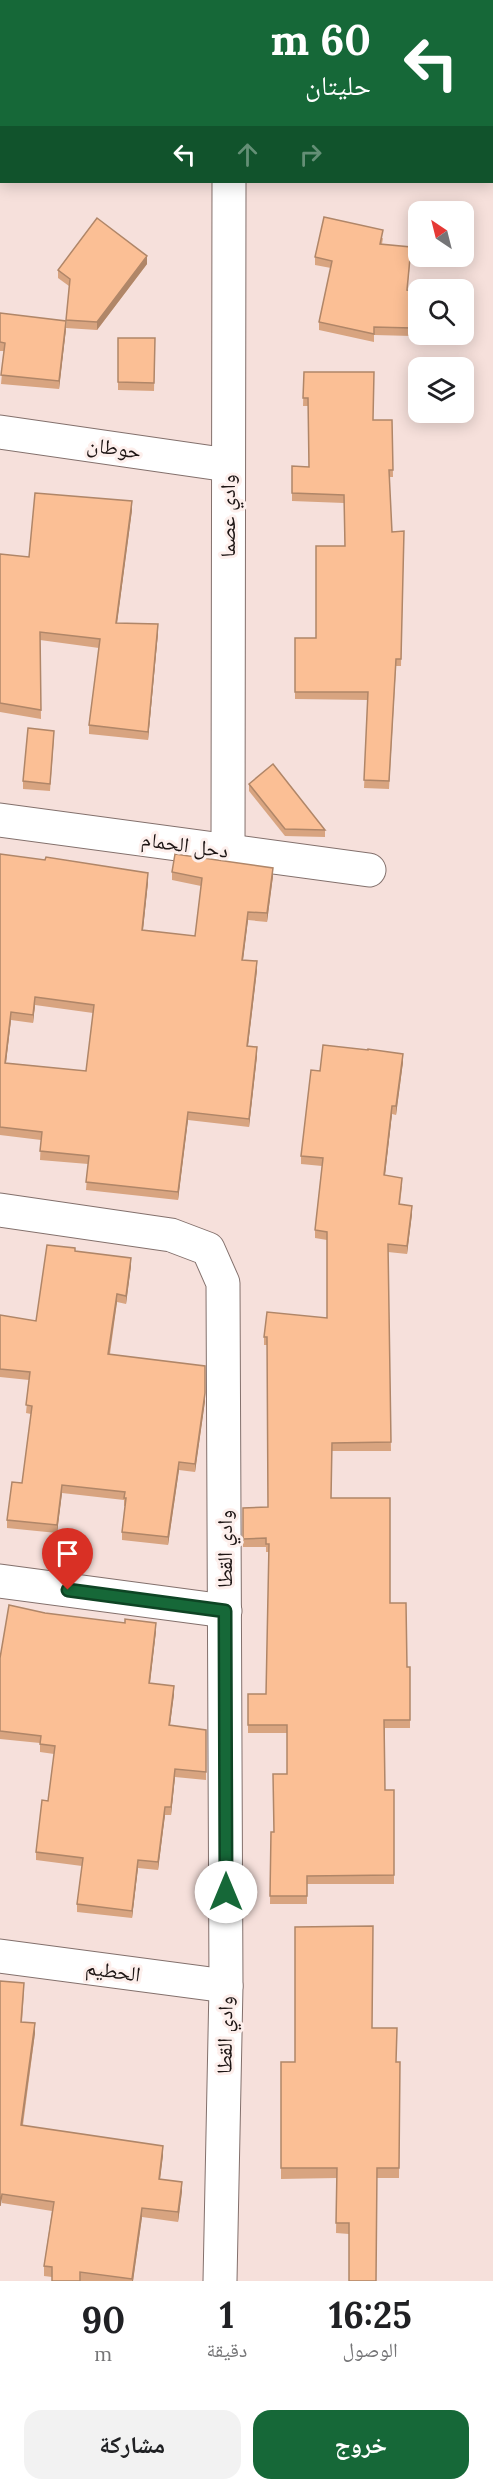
<!DOCTYPE html>
<html lang="ar">
<meta charset="utf-8">
<style>
:root{--surface:#fff;--page:#f2f2f2;--text:#202124;--muted:#757577;--accent:#166838}
body{margin:0;font-family:Lora,"Noto Naskh Arabic",serif;background:var(--page);color:var(--text);direction:rtl;height:100vh;display:flex;flex-direction:column;font-size:22px;white-space:nowrap}
*{box-sizing:border-box;margin:0}
p{font-size:20px;color:var(--muted)}
.icon{flex:none;width:33px;height:33px;fill:none;stroke:currentColor;stroke-width:2;stroke-linecap:round;stroke-linejoin:round}
.map{position:relative;height:2281px;overflow:hidden;direction:ltr}
.details{display:flex;flex-direction:column;background:var(--surface);flex:1}
.details>*{flex:none}
.banner{position:absolute;left:0px;top:0px;width:494px;height:183px;box-shadow:0 3px 15px #0003;direction:rtl;background:#166838;color:#fff;overflow:hidden}
.needle{width:39px;rotate:325deg}
.tools{position:absolute;left:408px;top:201px;display:grid;gap:12px}
.tools a{display:grid;place-items:center;width:66px;height:66px;border-radius:12px;background:var(--surface);box-shadow:0 3px 15px #0003;font-size:30px}
.pin{position:absolute;display:grid;place-items:center;width:51px;height:51px;color:#fff;margin:-62px -26px;border-radius:50% 50% 50% 0;rotate:-45deg;box-shadow:0 0 6px #0007}
.pin .icon{rotate:45deg}
.me{position:absolute;width:66px;margin:-33px;rotate:0deg;stroke-linejoin:round;filter:drop-shadow(0 0 4px #0008)}
.turn{display:flex;align-items:center;gap:21px;height:126px;padding:0 24px;font-size:27px}
.turn .icon{width:78px;height:78px;stroke-width:2.5}
.turn b{display:block;font-size:42px;line-height:51px}
.lanes{display:flex;align-items:center;height:57px;padding:0 24px;background:#0003;justify-content:center;gap:30px;direction:ltr}
.lanes .off{opacity:.35}
.eta{display:flex;justify-content:space-evenly;align-items:center;height:102px;text-align:center}
.eta b{font-size:36px;font-weight:700;line-height:42px}
.cta{display:flex;gap:12px;margin-top:auto;padding:12px 24px}
.cta a{flex:1;height:69px;border-radius:18px;background:var(--accent);color:#fff;font-size:24px;font-weight:700;line-height:69px;text-align:center}
.cta a+a{background:var(--page);color:var(--text)}
.map>svg:first-child{display:block}
</style>
<div class="map">
<svg width="493" height="2281" viewBox="0 0 493 2281">
<rect width="100%" height="100%" fill="#f6e0db"/>
<g fill="none" stroke-linecap="round" stroke-linejoin="round">
<!-- minor casing -->
<g stroke="#83706c" stroke-width="35">
<g id="minor">
<path d="M228,0V2"/>
<path d="M0,113L2,114"/>
<path d="M0,432L228,465"/>
<path d="M0,820L369,870"/>
<path d="M228,851L229,182"/>
<path d="M0,1210L171,1235L208,1249L223,1283L226,1986L220,2281"/>
<path d="M0,1581L225,1611"/>
<path d="M0,1956L226,1986"/>
</g>
</g>
<!-- minor -->
<use href="#minor" stroke="#fff" stroke-width="33"/>
</g>
<!-- wall -->
<g fill="#d8a480" fill-rule="evenodd">
<path d="M383,238L382,244L411,255L407,290L414,291L412,336L374,335V342L319,330V322L331,268L315,265V257Z"/>
<path d="M147,264L97,330L66,328L69,286L58,278V270Z"/>
<path d="M0,313L66,329L59,389L1,384L4,351H0Z"/>
<path d="M118,338H155L154,391L118,390Z"/>
<path d="M304,372L373,420H392L393,477H389L392,532L404,531L401,666H396L389,789L364,788L368,700L295,699V638H316L345,546L344,503L292,501V466L309,467L308,406H303Z"/>
<path d="M132,510L117,623L158,633L148,740L89,734V725L99,648L40,640L41,719L0,712V554L29,557Z"/>
<path d="M54,738L50,791L23,789V781Z"/>
<path d="M249,784L325,830V837L285,836L249,791Z"/>
<path d="M0,854L148,882L143,930L195,936L201,886L172,880V872L273,876L267,922L248,920L243,960L257,970L248,1046L257,1056L249,1127L188,1120L178,1200L86,1190L88,1164L40,1160L41,1140L0,1135ZM35,1005L93,1013L86,1071L6,1063L11,1020L33,1023Z"/>
<path d="M403,1062L396,1115L392,1114L385,1175L402,1186L400,1204L412,1214L407,1254L388,1252L391,1451H332L331,1498L390,1603L407,1667H410V1728H385V1790H394V1884H307V1904H270L271,1832H274L287,1774V1733H248V1694H266L269,1552H266V1547H243V1508L268,1507L267,1345H264V1337L327,1318V1240L315,1238V1230L322,1166L301,1164V1156L320,1071Z"/>
<path d="M75,1251L131,1266L126,1304L117,1302L110,1354L205,1401L195,1472L179,1470L168,1545L122,1540V1532L125,1506H124V1500L62,1493L57,1533L7,1528V1520L22,1483L31,1414L26,1413L29,1380L0,1377V1315L36,1321Z"/>
<path d="M45,1613L156,1631L150,1683L174,1694L170,1725L206,1772V1780L175,1777L171,1815H165L158,1870L138,1868L132,1918L77,1912V1904L82,1866L36,1860V1852L48,1801L54,1754L40,1752V1743L0,1739V1658Z"/>
<path d="M0,1981L24,1992L22,2022L35,2033L23,2125L163,2155L160,2179L182,2191L178,2222L142,2217L133,2281H52V2277L44,2276V2266L52,2211L2,2203Z"/>
<path d="M372,2028L396,2062H400L399,2178H377L349,2234L336,2233L337,2178L281,2179V2062H295Z"/>
</g>
<!-- shaded-wall -->
<g fill="#b08668">
<path d="M147,256V264L97,330V322Z"/>
<path d="M66,321V329L59,389V381Z"/>
<path d="M132,501V510L116,631V623Z"/>
<path d="M158,624V633L148,740V732Z"/>
<path d="M273,868V876L267,922V913Z"/>
<path d="M148,873V882L142,939V930Z"/>
<path d="M248,912V920L242,968V960Z"/>
<path d="M257,961V970L247,1054V1046Z"/>
<path d="M35,997V1005L33,1023V1015Z"/>
<path d="M11,1012V1020L5,1071V1063Z"/>
<path d="M257,1047V1056L249,1127V1119Z"/>
<path d="M403,1054V1062L396,1115V1106Z"/>
<path d="M392,1106V1114L384,1184V1175Z"/>
<path d="M188,1112V1120L178,1200V1192Z"/>
<path d="M412,1206V1214L407,1254V1246Z"/>
<path d="M131,1258V1266L126,1304V1296Z"/>
<path d="M117,1294V1302L108,1362V1354Z"/>
<path d="M205,1393V1401L195,1472V1464Z"/>
<path d="M179,1462V1470L168,1545V1537Z"/>
<path d="M62,1485V1493L57,1533V1525Z"/>
<path d="M156,1623V1631L149,1691V1683Z"/>
<path d="M174,1686V1694L169,1733V1725Z"/>
<path d="M175,1769V1777L171,1815V1807Z"/>
<path d="M165,1807V1815L158,1870V1862Z"/>
<path d="M138,1860V1868L132,1918V1911Z"/>
<path d="M35,2023V2033L21,2134V2125Z"/>
<path d="M163,2146V2155L159,2188V2179Z"/>
<path d="M182,2182V2191L178,2222V2212Z"/>
<path d="M142,2208V2217L133,2281H132Z"/>
</g>
<!-- building -->
<g fill="#fbbf95" stroke="#b08668" stroke-width="1.5" fill-rule="evenodd">
<path d="M0,0H73L82,2H2V52H0Z"/>
<path d="M118,0H166L165,2H118Z"/>
<rect x="299" y="0" width="93" height="2"/>
<path d="M324,217L383,230L380,244L411,247L407,290L414,291L412,328L374,327V334L319,322L332,261L315,257Z"/>
<path d="M97,218L147,256L97,322L66,320L70,279L58,270Z"/>
<path d="M0,313L66,321L59,381L1,375L5,343L0,342Z"/>
<path d="M118,338H155L154,383L118,382Z"/>
<path d="M304,372H374L373,420H392L393,470H389L392,532L404,531L401,659H396L389,781L364,780L368,692H295V638H316V546H345L344,495L292,493V466L309,467L308,398H303Z"/>
<path d="M35,493L132,501L116,623L158,624L148,732L89,725L100,639L40,632L41,710L0,703V554L29,557Z"/>
<path d="M28,728L54,731L50,784L23,781Z"/>
<path d="M273,764L325,830L285,829L249,784Z"/>
<path d="M0,854L45,860L46,857L148,873L142,930L195,936L202,878L172,872L175,854L273,868L267,913L248,912L242,960L257,961L247,1046L257,1047L249,1119L188,1112L178,1192L86,1182L89,1156L40,1151L42,1132L0,1127ZM35,997L94,1005L86,1071L5,1063L11,1012L33,1015Z"/>
<path d="M323,1045L368,1050V1049L403,1054L396,1106H392L384,1175L402,1178L399,1204L412,1206L407,1246L388,1244L391,1442L332,1443L331,1498H390V1603H406L407,1667H410V1720H384L385,1790H394V1875L307,1876V1896H270L271,1832H274L273,1774H287V1725H248V1694H266L269,1544H266V1538L243,1539V1508L268,1507L267,1337H264L267,1312L327,1318V1232L315,1230L323,1158L301,1156L311,1070L320,1071Z"/>
<path d="M47,1245L75,1248V1251L131,1258L126,1296L117,1294L108,1354L205,1366V1393L195,1464L179,1462L168,1537L122,1532L126,1498H124L125,1492L62,1485L57,1525L7,1520L12,1482L22,1483L32,1406L26,1405L30,1372L0,1369V1315L36,1321Z"/>
<path d="M9,1605L45,1613L125,1623V1619L156,1623L149,1683L174,1686L169,1725L206,1730V1772L175,1769L171,1807H165L158,1862L138,1860L132,1911L77,1904L83,1858L36,1852L42,1800L48,1801L55,1746L40,1744L41,1736L0,1731V1658Z"/>
<path d="M373,1926L372,2028H397L396,2062H400L399,2168H377L376,2281H349V2223H336L337,2168H281V2062H295V1927Z"/>
<path d="M0,1981L24,1983L21,2022L35,2023L21,2125L163,2146L159,2179L182,2182L178,2212L142,2208L132,2279L80,2272V2281H52V2267L44,2266L54,2202L2,2194L0,2206Z"/>
</g>
<g fill="none" stroke-linecap="round" stroke-linejoin="round">
<!-- route casing -->
<g stroke="#0e4424" stroke-width="15">
<path id="route" d="M68,1590L225,1611L226,1892"/>
</g>
<!-- route -->
<use href="#route" stroke="#166838" stroke-width="10"/>
</g>
<g text-anchor="middle" stroke-width="6" stroke-linejoin="round" paint-order="stroke">
<!-- street labels -->
<g font-size="21" fill="#1d1514" stroke="#fdefec">
<text transform="translate(114 448) rotate(8)" y="7">حوطان</text>
<text transform="translate(228 516) rotate(-90)" y="7">وادي عصما</text>
<text transform="translate(185 845) rotate(8)" y="7">دحل الحمام</text>
<text transform="translate(225 1549) rotate(-90)" y="7">وادي القطا</text>
<text transform="translate(113 1971) rotate(8)" y="7">الحطيم</text>
<text transform="translate(225 2035) rotate(-89)" y="7">وادي القطا</text>
</g>
</g>
</svg>
<div class="tools">
<a><svg class="needle" viewBox="-14 -14 28 28"><path d="M0-13l5 13h-10z" fill="#e53935"/><path d="M0 13l5-13h-10z" fill="#757577"/></svg></a>
<a><svg class="icon" aria-label="search" viewBox="0 0 24 24"><circle cx="10" cy="10" r="6"/><path d="M15 15l6 6"/></svg></a>
<a><svg class="icon" aria-label="layers" viewBox="0 0 24 24"><path d="M12 4l9 5-9 5-9-5zM3 14l9 5 9-5"/></svg></a>
</div>
<div class="pin" style="left:68px;top:1590px;background:#d93025"><svg class="icon" aria-label="arrive" viewBox="0 0 24 24"><path d="M6 21V4h12l-3 4 3 4H6"/></svg></div>
<svg class="me" style="left:226px;top:1892px" viewBox="-20 -20 40 40"><circle r="19" fill="#fff"/><path d="M0-13L10 11 0 6-10 11z" fill="#166838"/></svg>
<div class="banner">
<div class="turn"><svg class="icon" aria-label="left" viewBox="0 0 24 24"><path d="M17 20v-9H6M10 6l-5 5 5 5"/></svg><div><b>60 m</b>حليتان</div></div>
<div class="lanes"><svg class="icon" aria-label="left" viewBox="0 0 24 24"><path d="M17 20v-9H6M10 6l-5 5 5 5"/></svg><svg class="icon off" aria-label="ahead" viewBox="0 0 24 24"><path d="M12 20V5M6 11l6-6 6 6"/></svg><svg class="icon off" aria-label="right" viewBox="0 0 24 24"><path d="M7 20v-9h11M14 6l5 5-5 5"/></svg></div>
</div>
</div>
<section class="details">
<div class="eta">
<div><b>16:25</b><p>الوصول</p></div>
<div><b>1</b><p>دقيقة</p></div>
<div><b>90</b><p>m</p></div>
</div>
<div class="cta"><a>خروج</a><a>مشاركة</a></div>
</section>
